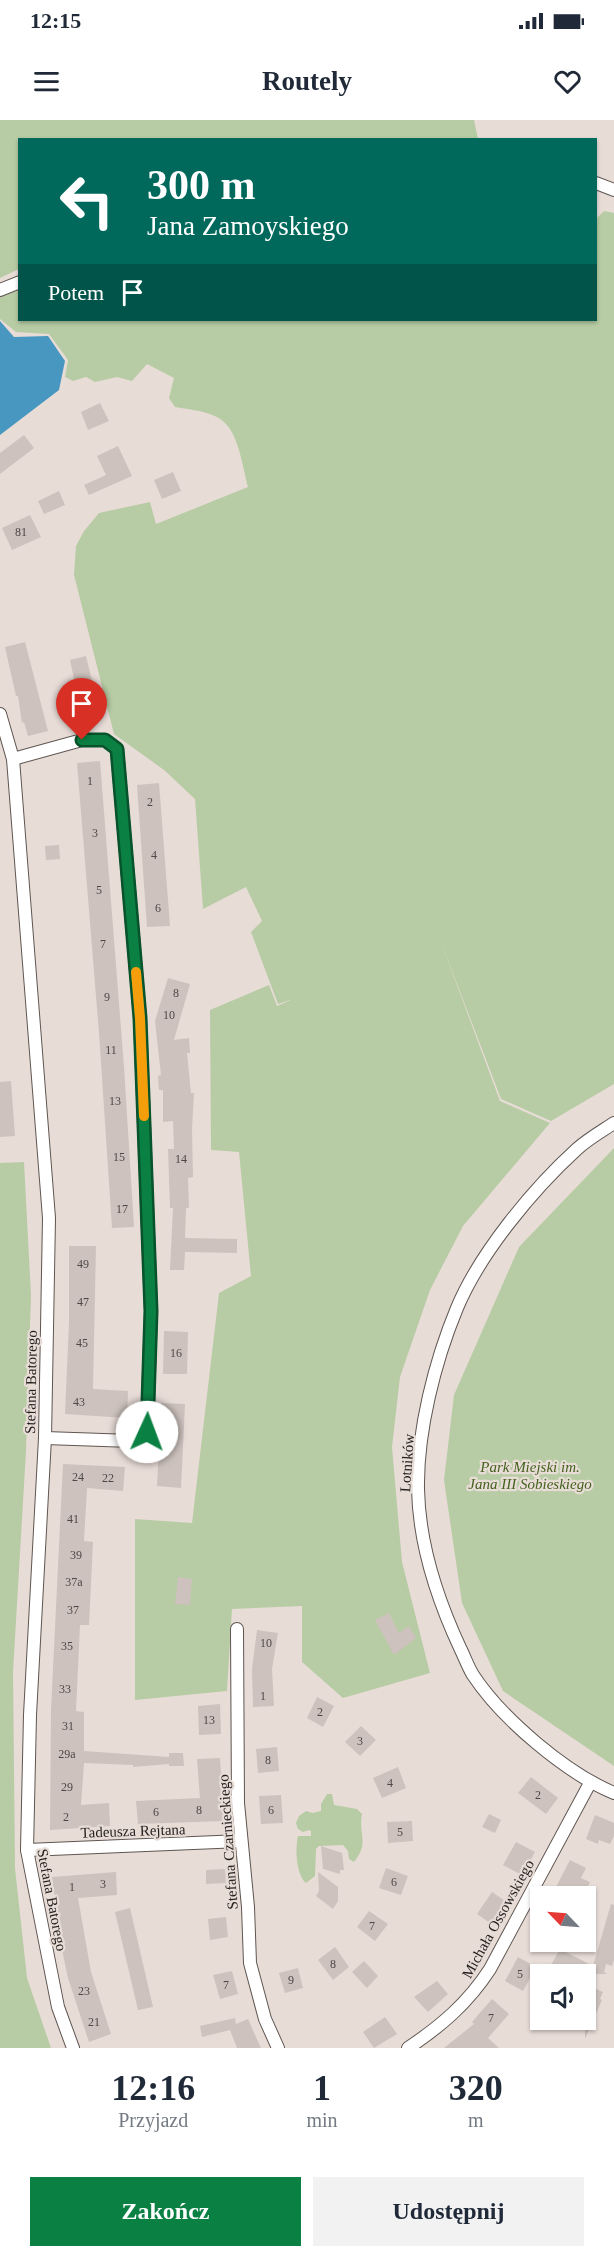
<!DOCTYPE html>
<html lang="pl">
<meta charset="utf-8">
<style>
:root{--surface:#fff;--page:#f2f2f3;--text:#1f2937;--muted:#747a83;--accent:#0b8043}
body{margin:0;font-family:Georgia,serif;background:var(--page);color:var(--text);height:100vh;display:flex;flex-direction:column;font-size:22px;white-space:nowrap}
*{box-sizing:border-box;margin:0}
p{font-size:20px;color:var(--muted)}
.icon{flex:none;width:33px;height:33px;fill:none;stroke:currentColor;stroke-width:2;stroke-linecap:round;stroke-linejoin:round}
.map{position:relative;height:1928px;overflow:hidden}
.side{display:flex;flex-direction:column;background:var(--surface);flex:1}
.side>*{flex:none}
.hud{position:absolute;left:18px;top:18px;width:579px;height:183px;border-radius:0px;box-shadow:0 2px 4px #0004;background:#00695c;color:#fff;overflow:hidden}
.needle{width:39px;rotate:295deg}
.controls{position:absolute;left:530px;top:1766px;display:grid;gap:12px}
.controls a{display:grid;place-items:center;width:66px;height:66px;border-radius:0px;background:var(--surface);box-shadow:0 2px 4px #0004;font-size:30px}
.pin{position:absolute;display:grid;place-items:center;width:51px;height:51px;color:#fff;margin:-62px -26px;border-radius:50% 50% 50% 0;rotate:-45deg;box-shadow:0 0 6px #0007}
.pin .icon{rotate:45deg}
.me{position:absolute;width:66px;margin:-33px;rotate:2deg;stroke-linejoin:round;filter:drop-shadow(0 0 4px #0008)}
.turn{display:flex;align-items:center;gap:21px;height:126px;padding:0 30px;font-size:27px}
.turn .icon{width:78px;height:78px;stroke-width:2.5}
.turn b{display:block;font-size:42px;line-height:51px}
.then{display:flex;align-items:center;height:57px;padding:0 30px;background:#0003;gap:12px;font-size:22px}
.eta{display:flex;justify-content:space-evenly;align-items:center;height:102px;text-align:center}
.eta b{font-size:36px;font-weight:600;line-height:42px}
.cta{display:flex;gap:12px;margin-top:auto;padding:12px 30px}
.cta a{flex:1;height:69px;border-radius:0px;background:var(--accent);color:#fff;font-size:24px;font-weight:600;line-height:69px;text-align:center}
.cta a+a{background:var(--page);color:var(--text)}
.status{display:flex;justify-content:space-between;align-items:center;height:42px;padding:0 30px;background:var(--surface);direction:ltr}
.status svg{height:16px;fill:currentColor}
header{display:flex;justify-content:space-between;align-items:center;height:78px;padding:0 30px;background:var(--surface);font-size:27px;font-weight:600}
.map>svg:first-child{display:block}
</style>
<div class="status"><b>12:15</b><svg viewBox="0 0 49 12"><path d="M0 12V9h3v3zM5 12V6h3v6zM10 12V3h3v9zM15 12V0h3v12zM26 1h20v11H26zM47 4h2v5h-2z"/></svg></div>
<header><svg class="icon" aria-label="menu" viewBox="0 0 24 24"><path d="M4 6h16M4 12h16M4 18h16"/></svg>Routely<svg class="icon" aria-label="heart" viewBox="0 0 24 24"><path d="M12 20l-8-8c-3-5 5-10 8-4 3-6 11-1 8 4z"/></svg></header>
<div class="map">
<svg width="614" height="1928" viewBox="0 0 614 1928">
<rect width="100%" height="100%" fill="#e8dcd7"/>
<!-- green -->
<g fill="#b7cca4">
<path d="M0,0H474L478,19L20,20L19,149L0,158Z"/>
<path d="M604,91L614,93V964L551,1001L501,979L441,822L500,981L550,1003L463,1106L430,1170L400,1257L392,1327L402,1442L430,1553L343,1578L302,1542V1486L232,1489L227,1571L135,1580V1399L192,1403L219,1173L251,1156L239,1032L211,1030L210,890L269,865L277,886L293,879L278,884L251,812L262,801L246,767L203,789L195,679L164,650L114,614L74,455L76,426L84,411L99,393L150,382L156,404L248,367C243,349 239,315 224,302C212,291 191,290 175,287L169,278L174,258L147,244L132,261L117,257L95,262L86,257L73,261L65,257L68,240L49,214L16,212L0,199V177L19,170L20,200L188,201L197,200H596V99Z"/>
<path d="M614,1028V1646L503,1571L462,1483L444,1360L454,1275L519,1127Z"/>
<path d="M24,1042L31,1175L26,1331L13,1552L15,1748L27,1858L51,1928H0V1043Z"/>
<path d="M327,1674H332L334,1685L357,1689L362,1694C358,1714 370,1723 354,1742L349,1739L348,1731L343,1725L319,1726L316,1729L315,1756L306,1763C296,1754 295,1729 298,1716H311V1711L309,1710L303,1712L298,1709L296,1703L299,1696L306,1691L313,1693L321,1691V1684Z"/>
</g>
<!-- water -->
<path fill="#4897c0" d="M0,201L14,217L48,216L65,241L59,270L0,315Z"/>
<!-- building -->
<g fill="#cdc2bd">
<path d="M100,283L109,301L88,310L81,292Z"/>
<path d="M24,315L34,328L0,354V333Z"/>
<path d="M118,326L132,356L89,375L84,365L106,355L97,336Z"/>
<path d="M173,352L181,371L162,379L154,360Z"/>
<path d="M59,371L65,385L44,394L38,381Z"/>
<path d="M30,395L41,417L12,430L2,408Z"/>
<path d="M25,522L48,611L28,616L24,602L22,603L18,576H16L11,554L5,527Z"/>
<path d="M86,536L94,569L77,573L70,540Z"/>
<path d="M100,641L124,947L134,1107L112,1108L99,913L77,643Z"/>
<path d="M159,663L170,806L147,807L137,665Z"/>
<path d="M59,725L60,739L46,740L45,726Z"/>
<path d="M168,858L190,864L174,920L189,918L190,933H187L191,973H194L192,1009L193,1057L188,1058L189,1088H186L185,1118L237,1119V1133L185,1132L184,1150H170L173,1088H170L168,1029H174L173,1001L163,1002V970H159L158,956L161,955L155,901Z"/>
<path d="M11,961L15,1016L0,1017V962Z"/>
<path d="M69,1126H96L93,1269L128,1271L127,1298L65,1294L69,1202Z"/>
<path d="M164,1211L188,1212L187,1254H163Z"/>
<path d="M161,1283L185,1284L181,1368L157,1366Z"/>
<path d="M63,1344L125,1347L123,1371L87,1368L84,1421L93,1422L89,1505H80L76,1591L84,1592V1631L169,1637V1633H183L184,1646H169V1644L133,1647V1645L84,1643L81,1685L109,1683L110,1706L50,1710L51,1590Z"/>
<path d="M178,1457L192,1459L190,1485L175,1484Z"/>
<path d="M389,1493L399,1513L409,1506L416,1518L394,1535L375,1500Z"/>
<path d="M257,1510L278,1513L272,1549L274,1586L253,1587L252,1549Z"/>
<path d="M317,1577L334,1586L323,1607L307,1598Z"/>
<path d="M220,1584L221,1614L199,1615L198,1586Z"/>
<path d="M361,1606L376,1620L360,1636L345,1622Z"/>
<path d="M277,1627L279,1651L258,1653L256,1629Z"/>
<path d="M220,1638L224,1701L138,1704L136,1681L200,1678L197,1639Z"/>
<path d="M398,1647L406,1668L382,1678L373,1658Z"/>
<path d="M531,1657L558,1678L546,1694L518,1673Z"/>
<path d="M281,1675L283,1703L261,1704L259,1676Z"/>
<path d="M489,1694L501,1700L495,1713L482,1707Z"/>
<path d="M595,1695L614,1703V1716L610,1724L599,1720L598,1724L586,1719Z"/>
<path d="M412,1701L413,1721L388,1723L387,1702Z"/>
<path d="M516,1722L535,1732L522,1755L503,1745Z"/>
<path d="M321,1726L342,1733L344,1750H340V1754L323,1749Z"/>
<path d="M570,1740L586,1748L581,1758L590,1762L583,1776H563L554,1771Z"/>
<path d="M386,1748L408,1756L401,1775L379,1768Z"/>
<path d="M225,1749L226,1763L206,1764V1750Z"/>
<path d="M116,1752L117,1775L78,1778L91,1852L111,1914L89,1922L68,1858L61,1825L52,1757Z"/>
<path d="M318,1752L338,1767V1781L333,1789L316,1776L319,1771Z"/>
<path d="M492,1772L508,1783L493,1805L477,1794Z"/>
<path d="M611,1784L614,1785V1840L612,1846L606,1844L604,1852L607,1854H546L560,1829L593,1846Z"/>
<path d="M130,1788L153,1887L138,1890L115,1792Z"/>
<path d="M369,1791L388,1804L375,1821L357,1807Z"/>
<path d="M226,1797L228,1817L210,1820L208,1799Z"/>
<path d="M335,1827L349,1847L333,1860L318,1840Z"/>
<path d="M518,1837L536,1847L523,1871L505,1861Z"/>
<path d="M364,1841L378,1856L367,1868L352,1852Z"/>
<path d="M298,1848L303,1868L285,1873L279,1853Z"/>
<path d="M232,1851L238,1874L220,1879L213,1855Z"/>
<path d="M437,1861L448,1874L428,1892L414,1877Z"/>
<path d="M585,1864L603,1872L600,1879L602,1880L585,1919Z"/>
<path d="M492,1879L509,1894L488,1918L499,1928H444L474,1904L472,1902Z"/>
<path d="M385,1897L397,1914L374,1928L363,1912Z"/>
<path d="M235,1898L236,1904L248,1899L261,1928H237L230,1910L202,1917L200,1906Z"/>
</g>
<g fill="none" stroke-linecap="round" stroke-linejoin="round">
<!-- minor casing -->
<g stroke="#5f5651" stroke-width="14">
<g id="minor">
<path d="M596,63L614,70"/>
<path d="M0,170L20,162"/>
<path d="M0,594L13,639L49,1098L45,1318L30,1595L27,1730L58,1887L73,1928"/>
<path d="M13,639L82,620H105L117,629L140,898L151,1191L147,1312L132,1321L45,1318"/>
<path d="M614,1003C602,1011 588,1019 577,1029C533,1069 480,1133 457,1188C435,1241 417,1311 418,1369C419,1424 438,1481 461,1530C465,1538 468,1547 473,1555C502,1599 566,1653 614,1673"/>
<path d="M237,1509L238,1683L248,1787L250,1843L265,1899L278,1928"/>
<path d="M27,1730L241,1721"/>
<path d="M408,1928C441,1906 468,1883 490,1849L590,1663"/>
</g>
</g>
<!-- minor -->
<use href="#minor" stroke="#fff" stroke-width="12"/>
</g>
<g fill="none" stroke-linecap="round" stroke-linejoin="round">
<!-- route casing -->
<g stroke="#07532c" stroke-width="15">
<path id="route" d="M82,620H105L117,629L140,898L151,1191L147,1312"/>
</g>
<!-- route -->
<use href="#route" stroke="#0b8043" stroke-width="10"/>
<!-- slow -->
<path stroke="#f59e0b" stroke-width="10" d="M136,852L140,898L144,996"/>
</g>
<g text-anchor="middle" stroke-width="4.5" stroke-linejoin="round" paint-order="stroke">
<!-- number labels -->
<g font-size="12" fill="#4e4845">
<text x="21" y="416">81</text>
<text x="90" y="665">1</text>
<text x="150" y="686">2</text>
<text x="95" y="717">3</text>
<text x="154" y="739">4</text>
<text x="99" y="774">5</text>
<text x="158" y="792">6</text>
<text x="103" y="828">7</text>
<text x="176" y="877">8</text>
<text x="107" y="881">9</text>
<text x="169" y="899">10</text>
<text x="111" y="934">11</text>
<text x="115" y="985">13</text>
<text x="119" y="1041">15</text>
<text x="181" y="1043">14</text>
<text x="122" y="1093">17</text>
<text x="83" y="1148">49</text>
<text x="83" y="1186">47</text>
<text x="82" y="1227">45</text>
<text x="176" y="1237">16</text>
<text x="79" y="1286">43</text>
<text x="78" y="1361">24</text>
<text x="108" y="1362">22</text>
<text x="73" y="1403">41</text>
<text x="76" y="1439">39</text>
<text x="74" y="1466">37a</text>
<text x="73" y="1494">37</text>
<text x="266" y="1527">10</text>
<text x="67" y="1530">35</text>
<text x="65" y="1573">33</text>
<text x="263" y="1580">1</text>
<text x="320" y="1596">2</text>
<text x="209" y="1604">13</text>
<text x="68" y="1610">31</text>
<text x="360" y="1625">3</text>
<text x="67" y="1638">29a</text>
<text x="268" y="1644">8</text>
<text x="390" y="1667">4</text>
<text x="67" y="1671">29</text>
<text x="538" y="1679">2</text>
<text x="199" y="1694">8</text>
<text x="271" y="1694">6</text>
<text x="156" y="1696">6</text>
<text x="66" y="1701">2</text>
<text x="400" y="1716">5</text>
<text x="394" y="1766">6</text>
<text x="103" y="1768">3</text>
<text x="72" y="1771">1</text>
<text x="372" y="1810">7</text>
<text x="333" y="1848">8</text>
<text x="520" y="1858">5</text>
<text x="291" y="1864">9</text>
<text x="226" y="1869">7</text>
<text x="84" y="1875">23</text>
<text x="491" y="1902">7</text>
<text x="94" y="1906">21</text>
</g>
<!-- street labels -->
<g font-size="15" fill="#231f1d" stroke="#e8dcd7">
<text transform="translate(31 1262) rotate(-89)" y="5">Stefana Batorego</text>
<text transform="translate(407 1343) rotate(-86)" y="5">Lotników</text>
<text transform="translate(133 1711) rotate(-2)" y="5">Tadeusza Rejtana</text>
<text transform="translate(228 1722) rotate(-94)" y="5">Stefana Czarnieckiego</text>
<text transform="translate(52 1780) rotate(79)" y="5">Stefana Batorego</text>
<text transform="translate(498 1799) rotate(-61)" y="5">Michała Ossowskiego</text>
</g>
<!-- park labels -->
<g font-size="15" font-style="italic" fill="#43621d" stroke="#e8dcd7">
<text x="530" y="1352">Park Miejski im.<tspan x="530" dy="17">Jana III Sobieskiego</tspan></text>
</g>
</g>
</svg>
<div class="controls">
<a><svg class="needle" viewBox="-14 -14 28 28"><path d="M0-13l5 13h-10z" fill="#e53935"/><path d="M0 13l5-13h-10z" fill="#747a83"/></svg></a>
<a><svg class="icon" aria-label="sound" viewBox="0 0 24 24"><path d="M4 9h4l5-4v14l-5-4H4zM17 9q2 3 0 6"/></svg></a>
</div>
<div class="pin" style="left:82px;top:620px;background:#d93025"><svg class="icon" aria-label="arrive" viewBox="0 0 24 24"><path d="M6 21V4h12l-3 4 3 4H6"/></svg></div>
<svg class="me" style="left:147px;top:1312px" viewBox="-20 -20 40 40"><circle r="19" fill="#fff"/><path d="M0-13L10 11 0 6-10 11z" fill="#0b8043"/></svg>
<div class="hud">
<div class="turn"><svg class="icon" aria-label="left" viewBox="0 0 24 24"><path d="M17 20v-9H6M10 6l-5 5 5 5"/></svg><div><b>300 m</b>Jana Zamoyskiego</div></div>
<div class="then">Potem<svg class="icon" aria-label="arrive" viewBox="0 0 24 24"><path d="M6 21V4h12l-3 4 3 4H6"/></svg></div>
</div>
</div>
<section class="side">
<div class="eta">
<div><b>12:16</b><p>Przyjazd</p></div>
<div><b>1</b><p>min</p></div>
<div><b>320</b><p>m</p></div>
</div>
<div class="cta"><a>Zakończ</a><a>Udostępnij</a></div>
</section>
